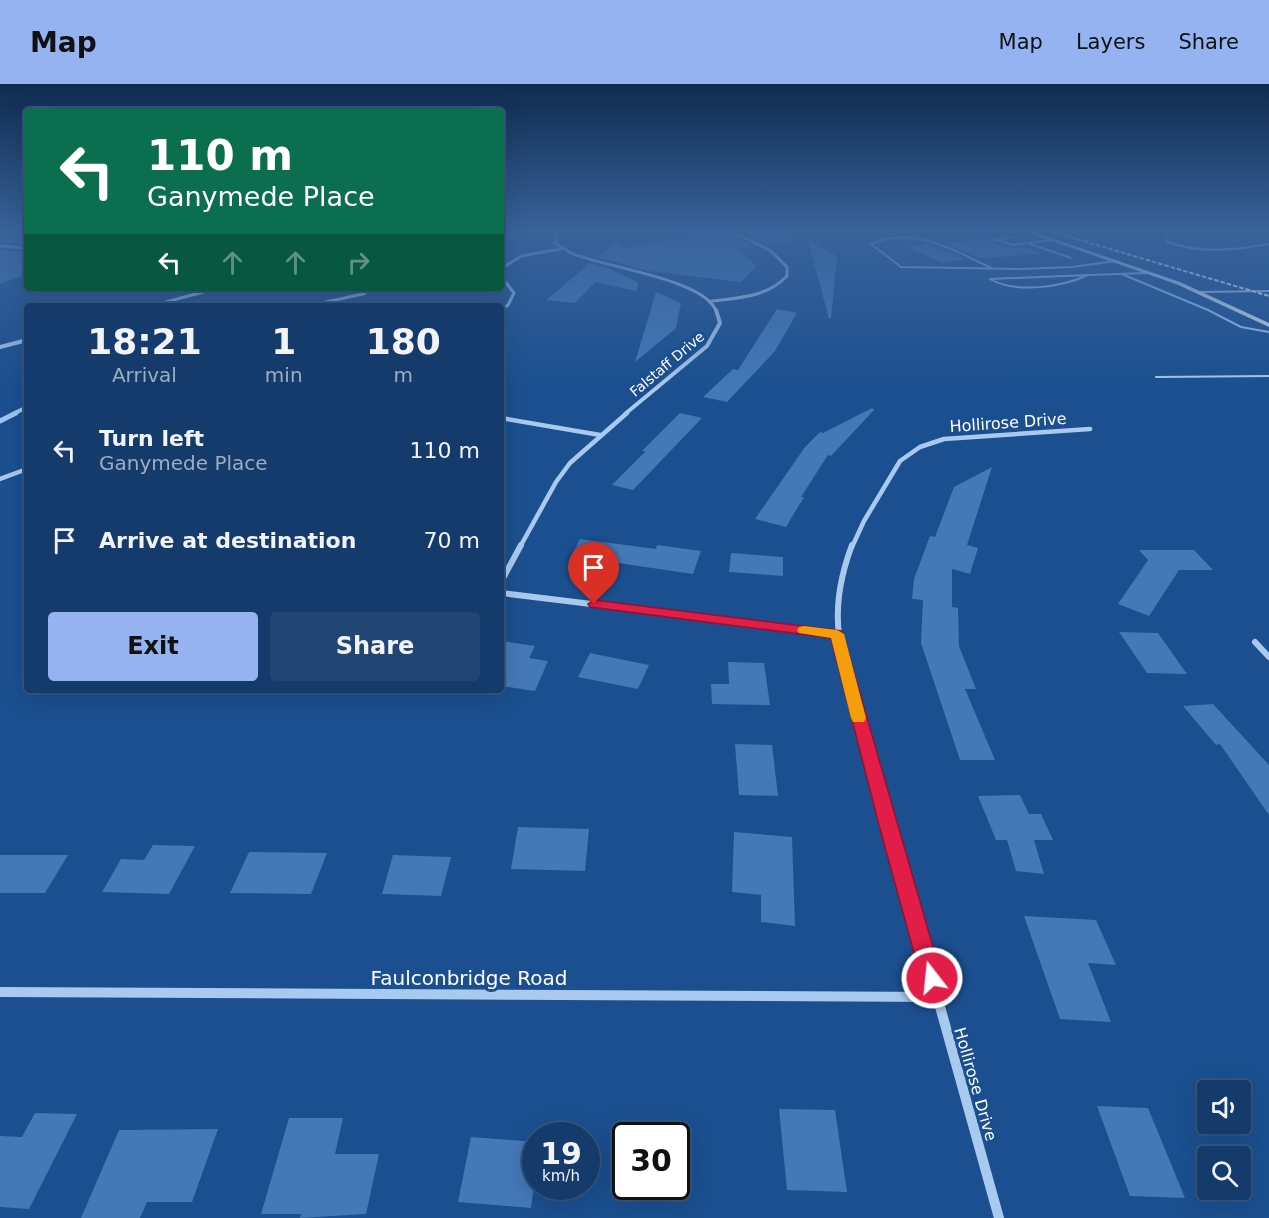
<!DOCTYPE html>
<style>
:root{--surface:#143b6b;--page:#214673;--text:#f1f3f6;--muted:#9dadc1;--line:#33557e;--accent:#95b2f1}
body{margin:0;font-family:"DejaVu Sans",sans-serif;background:var(--page);color:var(--text);height:100vh;display:flex;flex-direction:column;font-size:22px;white-space:nowrap}
*{box-sizing:border-box;margin:0}
p{font-size:20px;color:var(--muted)}
.icon{flex:none;width:33px;height:33px;fill:none;stroke:currentColor;stroke-width:2;stroke-linecap:round;stroke-linejoin:round}
.map{position:relative;flex:1;overflow:hidden}
.panel{position:absolute;left:24px;top:219px;width:480px;height:390px;display:flex;flex-direction:column;background:var(--surface);border-radius:6px;box-shadow:0 6px 24px #0002,0 0 0 2px var(--line)}
.panel>*{flex:none}
.banner{position:absolute;left:24px;top:24px;width:480px;height:183px;border-radius:6px;box-shadow:0 6px 24px #0002,0 0 0 2px var(--line);background:#0b6e4f;color:#fff;overflow:hidden}
.buttons{position:absolute;left:1197px;top:996px;display:grid;gap:12px}
.buttons a{display:grid;place-items:center;width:54px;height:54px;border-radius:6px;background:var(--surface);box-shadow:0 6px 24px #0002,0 0 0 2px var(--line);font-size:30px}
.speed{position:absolute;left:522px;top:1038px;display:flex;gap:12px;font-size:30px;font-weight:700;text-align:center}
.speed>*{display:grid;place-content:center;width:78px;height:78px;border-radius:50%;background:var(--surface);box-shadow:0 6px 24px #0002,0 0 0 2px var(--line);line-height:1}
.speed small{font-size:15px;font-weight:400}
.speed .limit{border:3px solid #111;border-radius:9px;background:#fff;color:#111}
.pin{position:absolute;display:grid;place-items:center;width:51px;height:51px;color:#fff;margin:-62px -26px;border-radius:50% 50% 50% 0;rotate:-45deg;box-shadow:0 0 6px #0007}
.pin .icon{rotate:45deg}
.me{position:absolute;width:66px;margin:-33px;rotate:344deg;stroke-linejoin:round;filter:drop-shadow(0 0 4px #0008)}
.turn{display:flex;align-items:center;gap:21px;height:126px;padding:0 24px;font-size:27px}
.turn .icon{width:78px;height:78px;stroke-width:2.5}
.turn b{display:block;font-size:42px;line-height:51px}
.lanes{display:flex;align-items:center;height:57px;padding:0 24px;background:#0003;justify-content:center;gap:30px;direction:ltr}
.lanes .off{opacity:.35}
.eta{display:flex;justify-content:space-evenly;align-items:center;height:102px;text-align:center}
.eta b{font-size:36px;font-weight:600;line-height:42px}
.button{display:flex;gap:12px;margin-top:auto;padding:12px 24px}
.button a{flex:1;height:69px;border-radius:6px;background:var(--accent);color:#111;font-size:24px;font-weight:600;line-height:69px;text-align:center}
.button a+a{background:var(--page);color:var(--text)}
ul{padding:0;list-style:none}
li{display:flex;align-items:center;gap:18px;height:90px;padding:0 24px}
li div{flex:1}
li b{display:block;font-size:22px}
li em{font-style:normal}
header{display:flex;align-items:center;gap:36px;box-sizing:border-box;height:84px;padding:0 30px;background:var(--accent);color:#111}
header strong{font-size:28px}
nav{display:flex;gap:33px;margin-inline-start:auto;font-size:21px}
.map>svg:first-child{display:block}
</style>
<header>
<strong>Map</strong>
<nav><a>Map</a><a>Layers</a><a>Share</a></nav>
</header>
<div class="map">
<svg width="1269" height="1134" viewBox="0 0 1269 1134">
<rect width="100%" height="100%" fill="#1b4f8f"/>
<g fill="none" stroke-linecap="round" stroke-linejoin="round">
<!-- stream-far2 -->
<path stroke="#9cc4f0" stroke-width="3" d="M307,222L363,210L373,204"/>
<!-- stream-far1 -->
<path stroke="#9cc4f0" stroke-width="4" d="M13,330L27,323"/>
<!-- stream -->
<path stroke="#9cc4f0" stroke-width="5" d="M0,337L16,329"/>
</g>
<!-- building -->
<g fill="#4478b7">
<path d="M710,146H725L754,163L737,165L757,182L741,198L648,187L593,172L601,171L618,157L625,165Z"/>
<path d="M738,146H789L790,157L767,161Z"/>
<path d="M17,147L27,148V160L0,158V148Z"/>
<path d="M994,154L995,159L1012,164L1025,163L1041,170L978,174L945,159Z"/>
<path d="M808,156L837,172L831,234L829,235Z"/>
<path d="M928,161L947,167L966,175L942,179L907,163Z"/>
<path d="M0,166L27,168V190L0,200Z"/>
<path d="M590,179L608,184L639,199L636,207L595,198L575,219L546,216Z"/>
<path d="M656,208L681,219L676,244L635,278Z"/>
<path d="M777,225L797,229L775,267L727,318L703,313L733,285L738,286Z"/>
<path d="M872,324L874,326L831,372L828,371L801,413H804L786,443L755,435L805,363L820,348L823,349Z"/>
<path d="M680,329L702,334L633,406L612,401L646,367H642Z"/>
<path d="M992,383L967,461L978,464L970,490L952,485V523L958,524L959,562L976,605H965L995,676H960L921,559L923,516L912,515L914,495L930,452L935,453L954,403Z"/>
<path d="M580,455L656,465L657,461L701,467L693,490L571,472Z"/>
<path d="M1139,466H1194L1213,486H1179L1149,532L1118,520L1148,476Z"/>
<path d="M731,469L783,473V492L729,488Z"/>
<path d="M1119,548L1158,549L1187,590L1147,589Z"/>
<path d="M501,557L535,562L529,574L548,577L535,607L501,602Z"/>
<path d="M590,569L649,581L638,605L578,593Z"/>
<path d="M728,578L764,579L770,621L712,620L711,600H729Z"/>
<path d="M1213,620L1269,681V731L1220,660L1216,661L1183,622Z"/>
<path d="M735,660L772,661L778,712L739,711Z"/>
<path d="M1020,711L1029,730H1041L1053,756H1034L1044,790L1016,787L1007,756H996L978,712Z"/>
<path d="M518,743L589,745L585,787L511,785Z"/>
<path d="M734,748L792,753L795,842L761,838V811L732,808Z"/>
<path d="M153,761L195,762L169,810L102,808L121,775L144,776Z"/>
<path d="M249,768L327,769L311,810L230,809Z"/>
<path d="M0,771H68L45,809H0Z"/>
<path d="M393,771L451,773L441,812L382,810Z"/>
<path d="M1024,832L1096,836L1116,881L1088,879L1111,938L1060,935Z"/>
<path d="M1097,1022L1148,1024L1185,1114L1130,1112Z"/>
<path d="M779,1025L835,1026L847,1108L787,1106Z"/>
<path d="M35,1029L77,1030L29,1125L0,1123V1052L22,1053Z"/>
<path d="M289,1034H343L335,1070H379L366,1130L300,1134L301,1130H261Z"/>
<path d="M218,1045L192,1118H147L140,1134H81L119,1046Z"/>
<path d="M471,1053L536,1058V1088L531,1124L458,1118Z"/>
</g>
<g fill="none" stroke-linecap="round" stroke-linejoin="round">
<!-- lane -->
<g stroke="#a9c9ee" stroke-width="2">
<path d="M1164,146L1167,158C1202,170 1234,166 1269,160"/>
<path d="M1012,153L996,156L1013,161L1052,156"/>
<path d="M1030,160L1071,174"/>
<path d="M991,184C954,166 913,141 871,160L901,183L1020,185L1072,183L1116,177"/>
<path d="M1088,191C1062,203 1016,210 990,195Z"/>
<path d="M1088,191L1147,189"/>
<path d="M1124,191L1208,226L1241,243L1269,248"/>
<path d="M1199,208L1269,207"/>
<path d="M1156,293L1269,292"/>
</g>
<!-- street-far5 -->
<g stroke="#a9c9ee" stroke-width="3">
<path d="M556,146L555,159C560,162 566,166 571,169C602,183 705,195 716,227"/>
<path d="M0,162L27,164"/>
<path d="M501,185L521,172L561,165"/>
<path d="M501,192L514,209L508,221L501,226"/>
<path d="M712,217C739,214 767,213 787,192V183L771,167L729,146"/>
<path d="M151,222L218,204"/>
</g>
<!-- street-far4 -->
<g stroke="#a9c9ee" stroke-width="4">
<path d="M0,263L27,256"/>
<path d="M625,330L707,262L720,239L716,226"/>
</g>
<!-- street-far3 -->
<g stroke="#a9c9ee" stroke-width="4.5">
<path d="M501,334L600,351"/>
<path d="M0,395L27,385"/>
<path d="M520,463L556,398L570,379L627,329"/>
<path d="M852,463L864,437L900,377L920,363L944,355L1090,345"/>
</g>
<!-- street-far2 -->
<g stroke="#a9c9ee" stroke-width="6">
<path d="M852,461C826,530 840,566 859,633"/>
<path d="M501,498L521,461"/>
<path d="M501,509L837,550"/>
<path d="M1255,558L1269,573"/>
</g>
<!-- street-far1 -->
<path stroke="#a9c9ee" stroke-width="8" d="M858,632L920,853"/>
<!-- street -->
<g stroke="#a9c9ee" stroke-width="10">
<path d="M920,851L999,1134"/>
<path d="M0,908L937,913"/>
</g>
<!-- secondary -->
<path fill="#d6e6fa" fill-rule="evenodd" d="M1020,146H1028L1180,198L1269,239V243L1176,200Z"/>
<!-- rail -->
<path stroke="#fff" stroke-width="2" stroke-dasharray="4.5 2" stroke-linecap="butt" d="M1046,146L1269,212"/>
</g>
<!-- sky -->
<linearGradient id="sky" x2="0" y2="1"><stop stop-color="#0f2b4f"/><stop offset="0.48" stop-color="#39639b"/><stop offset="1" stop-color="#39639b" stop-opacity="0"/></linearGradient>
<rect width="1269" height="305" fill="url(#sky)"/>
<!-- route -->
<path fill="#e11d48" stroke="#92132f" stroke-width="1.5" d="M594,516L842,547L942,894L939,901L932,904L924,901L921,894L880,745L831,554L590,523L588,520Z"/>
<!-- slow -->
<path fill="#f59e0b" d="M804,542L837,546L844,550L866,634L864,638H853L851,634L831,554L799,549L797,546L799,543Z"/>
<g text-anchor="middle" stroke-width="6" stroke-linejoin="round" paint-order="stroke">
<!-- far-street labels -->
<g font-size="14" fill="#fff" stroke="#1b4f8f">
<text transform="translate(667 280) rotate(-40)" y="5">Falstaff Drive</text>
</g>
<!-- street labels -->
<g font-size="16" fill="#fff" stroke="#1b4f8f">
<text transform="translate(1008 338) rotate(-4)" y="6">Hollirose Drive</text>
<text transform="translate(976 1000) rotate(74)" y="6">Hollirose Drive</text>
</g>
<!-- near-street labels -->
<g font-size="20" fill="#fff" stroke="#1b4f8f">
<text x="469" y="901">Faulconbridge Road</text>
</g>
</g>
</svg>
<div class="buttons">
<a><svg class="icon" aria-label="sound" viewBox="0 0 24 24"><path d="M4 9h4l5-4v14l-5-4H4zM17 9q2 3 0 6"/></svg></a>
<a><svg class="icon" aria-label="search" viewBox="0 0 24 24"><circle cx="10" cy="10" r="6"/><path d="M15 15l6 6"/></svg></a>
</div>
<div class="speed"><div>19<small>km/h</small></div><div class="limit">30</div></div>
<div class="pin" style="left:594px;top:520px;background:#d93025"><svg class="icon" aria-label="arrive" viewBox="0 0 24 24"><path d="M6 21V4h12l-3 4 3 4H6"/></svg></div>
<svg class="me" style="left:932px;top:894px" viewBox="-20 -20 40 40"><circle r="17" fill="#e11d48" stroke="#fff" stroke-width="3"/><path d="M0-11L8 9 0 5-8 9z" fill="#fff"/></svg>
<div class="banner">
<div class="turn"><svg class="icon" aria-label="left" viewBox="0 0 24 24"><path d="M17 20v-9H6M10 6l-5 5 5 5"/></svg><div><b>110 m</b>Ganymede Place</div></div>
<div class="lanes"><svg class="icon" aria-label="left" viewBox="0 0 24 24"><path d="M17 20v-9H6M10 6l-5 5 5 5"/></svg><svg class="icon off" aria-label="ahead" viewBox="0 0 24 24"><path d="M12 20V5M6 11l6-6 6 6"/></svg><svg class="icon off" aria-label="ahead" viewBox="0 0 24 24"><path d="M12 20V5M6 11l6-6 6 6"/></svg><svg class="icon off" aria-label="right" viewBox="0 0 24 24"><path d="M7 20v-9h11M14 6l5 5-5 5"/></svg></div>
</div>
<section class="panel">
<div class="eta">
<div><b>18:21</b><p>Arrival</p></div>
<div><b>1</b><p>min</p></div>
<div><b>180</b><p>m</p></div>
</div>
<ul>
<li><svg class="icon" aria-label="left" viewBox="0 0 24 24"><path d="M17 20v-9H6M10 6l-5 5 5 5"/></svg><div><b>Turn left</b><p>Ganymede Place</p></div><em>110 m</em></li>
<li><svg class="icon" aria-label="arrive" viewBox="0 0 24 24"><path d="M6 21V4h12l-3 4 3 4H6"/></svg><div><b>Arrive at destination</b></div><em>70 m</em></li>
</ul>
<div class="button"><a>Exit</a><a>Share</a></div>
</section>
</div>
